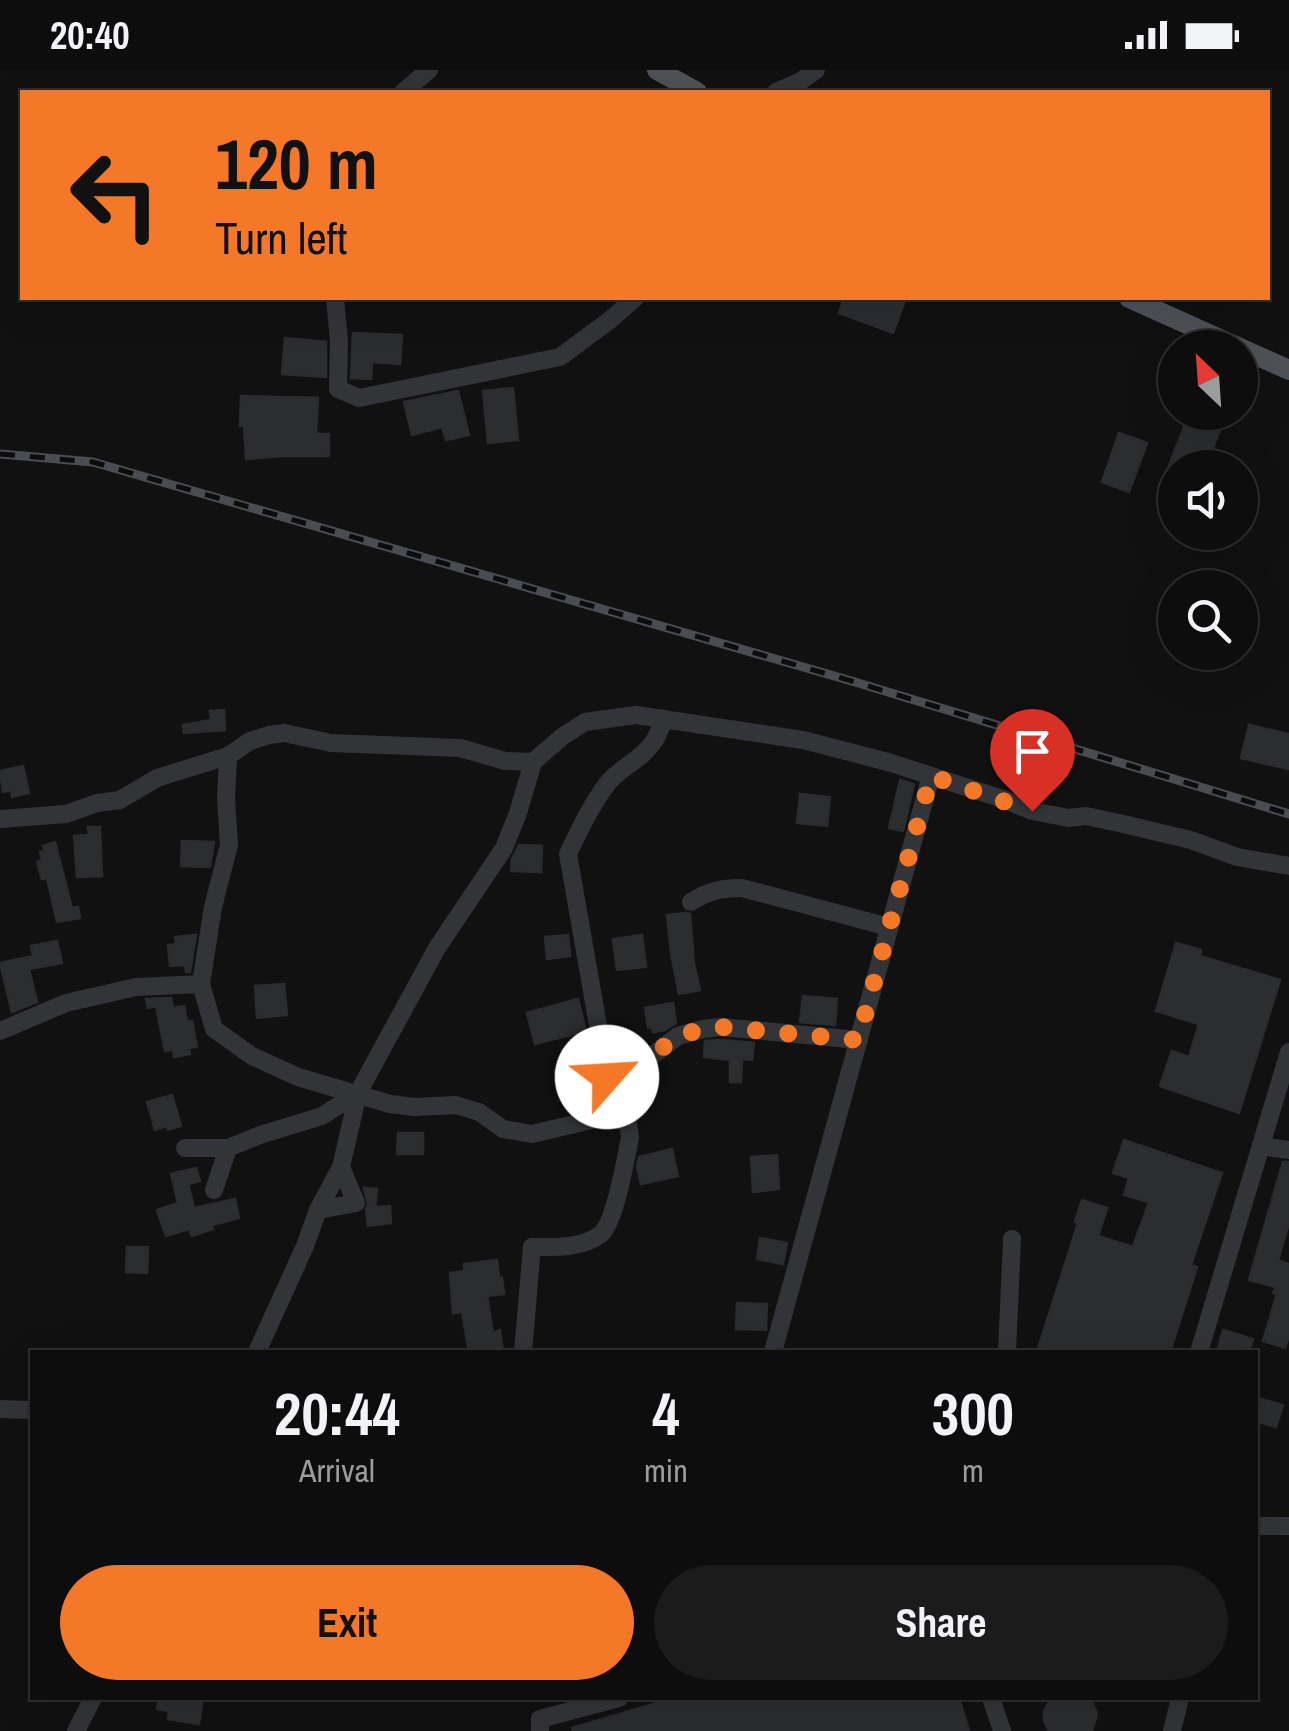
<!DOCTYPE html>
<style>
:root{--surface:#0d0d0e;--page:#1b1b1c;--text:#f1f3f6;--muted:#9a9c9e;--line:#2d2d2e;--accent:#f47827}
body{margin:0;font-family:"Archivo Narrow",sans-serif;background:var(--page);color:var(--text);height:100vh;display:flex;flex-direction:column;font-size:38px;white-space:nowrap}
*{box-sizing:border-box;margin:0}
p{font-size:32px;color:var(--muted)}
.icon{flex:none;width:55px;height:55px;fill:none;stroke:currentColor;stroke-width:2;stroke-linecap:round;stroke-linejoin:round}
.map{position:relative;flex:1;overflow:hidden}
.sheet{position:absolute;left:30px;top:1280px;width:1228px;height:350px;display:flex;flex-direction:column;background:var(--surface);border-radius:0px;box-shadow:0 10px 40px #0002,0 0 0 2px var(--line)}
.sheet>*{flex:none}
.hud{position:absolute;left:20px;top:20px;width:1250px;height:210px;border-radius:0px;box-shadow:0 10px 40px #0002,0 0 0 2px var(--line);background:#f47827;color:#111;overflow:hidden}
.needle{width:65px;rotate:335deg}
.tools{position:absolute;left:1158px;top:260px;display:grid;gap:20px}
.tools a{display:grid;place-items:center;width:100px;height:100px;border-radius:50%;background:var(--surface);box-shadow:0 10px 40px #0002,0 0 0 2px var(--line);font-size:50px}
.pin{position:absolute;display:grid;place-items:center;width:85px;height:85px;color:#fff;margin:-102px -42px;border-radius:50% 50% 50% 0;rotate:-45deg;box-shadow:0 0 10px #0007}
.pin .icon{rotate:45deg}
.me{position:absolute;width:110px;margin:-55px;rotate:64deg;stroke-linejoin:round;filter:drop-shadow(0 0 8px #0008)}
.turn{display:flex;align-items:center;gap:35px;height:210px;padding:0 30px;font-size:45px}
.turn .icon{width:130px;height:130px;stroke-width:2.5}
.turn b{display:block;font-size:70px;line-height:85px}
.eta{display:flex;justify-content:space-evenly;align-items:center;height:170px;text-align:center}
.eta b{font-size:60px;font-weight:800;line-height:70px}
.action{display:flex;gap:20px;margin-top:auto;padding:20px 30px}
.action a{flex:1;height:115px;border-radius:60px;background:var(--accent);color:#111;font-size:40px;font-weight:800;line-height:115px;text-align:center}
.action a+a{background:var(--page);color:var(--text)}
.status{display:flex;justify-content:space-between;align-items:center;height:70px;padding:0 50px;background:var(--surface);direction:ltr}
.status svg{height:28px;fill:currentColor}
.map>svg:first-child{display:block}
</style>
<div class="status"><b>20:40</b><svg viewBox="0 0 49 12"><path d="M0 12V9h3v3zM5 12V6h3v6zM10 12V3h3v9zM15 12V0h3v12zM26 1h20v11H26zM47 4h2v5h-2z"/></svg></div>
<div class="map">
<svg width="1289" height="1661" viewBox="0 0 1289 1661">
<rect width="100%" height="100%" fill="#111112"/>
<!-- building -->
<g fill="#2c2d2f" stroke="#2b2c2f" stroke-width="2.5">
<path d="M844,228H906L893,263L839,243Z"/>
<path d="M353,263L402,265L400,294L372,292L371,309L351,308Z"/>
<path d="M285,268L326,272V307L282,304Z"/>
<path d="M513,318L518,370L488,373L483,321Z"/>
<path d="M458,321L469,365L446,370L442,357L412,365L404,332Z"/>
<path d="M241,326L318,328L316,364H329V386H282L246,389L244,356H240Z"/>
<path d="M1190,342L1222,355L1205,398H1168Z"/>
<path d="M1119,363L1147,373L1129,422L1102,412Z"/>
<path d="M224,640L225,660L184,663L183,655L211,650L210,641Z"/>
<path d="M1249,655L1289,664V699L1241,688Z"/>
<path d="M23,696L29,723L12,727L11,720L3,722L0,701Z"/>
<path d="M900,710L914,714L903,761L889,758Z"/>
<path d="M800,724L830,727L827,756L797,753Z"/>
<path d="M88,757H100L102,806L77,807L74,766L89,765Z"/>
<path d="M182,771L214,772L210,797L181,796Z"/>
<path d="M55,772L72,838L78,837L80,848L57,852L47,808L42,809L37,792L42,790L40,782L45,781L43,776Z"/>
<path d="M519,775L542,776L541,802L511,801L512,789Z"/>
<path d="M685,843L690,844L694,894L700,920L679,924L671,883L667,845Z"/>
<path d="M196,865L190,902H186L185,895L170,896L168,875L176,874L175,867Z"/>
<path d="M568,865L570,886L547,889L545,867Z"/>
<path d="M642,865L646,897L617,900L613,869Z"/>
<path d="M57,871L62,893L29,899L37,932L12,942L0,893L33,886L31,876Z"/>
<path d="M1176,873L1201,880L1200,886L1280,910L1239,1043L1160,1016L1172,981L1189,987L1199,954L1156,941Z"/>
<path d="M284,914L287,945L257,948L255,916Z"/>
<path d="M803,926L837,929L835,955L800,952Z"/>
<path d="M171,928L173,938L184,936L187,952L192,951L197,977L189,978L190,984L174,987L173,979L165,981L156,936L148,938L146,929Z"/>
<path d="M578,929L586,961L535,974L527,943Z"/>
<path d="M673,933L676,953L665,960L653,962L652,957L648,958L645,938Z"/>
<path d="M721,970L754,973L752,990L742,989L741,1012H730V990L704,987L705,971Z"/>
<path d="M172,1025L181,1056L168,1060L167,1056L155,1060L147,1032Z"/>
<path d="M398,1063H423V1084H397Z"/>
<path d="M1124,1070L1222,1103L1191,1195L1197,1197L1170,1282H1037L1078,1153L1075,1152L1082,1130L1107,1138L1098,1166L1133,1177L1149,1132L1124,1125L1129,1108L1113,1103Z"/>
<path d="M672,1079L678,1106L641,1114L637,1097L639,1087Z"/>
<path d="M777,1085L779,1119L753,1122L751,1087Z"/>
<path d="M1283,1092H1289V1153L1278,1190L1289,1194V1266L1285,1278L1263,1271L1277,1224L1273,1223L1276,1217L1249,1210Z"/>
<path d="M196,1098L200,1111L188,1114L194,1138L235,1129L239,1148L212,1155L213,1159L192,1166L189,1159L166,1166L157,1140L178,1133L171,1104Z"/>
<path d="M364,1118L377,1119L375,1137L390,1136L391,1153L368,1156L366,1140L368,1134Z"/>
<path d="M760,1168L787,1173L783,1194L757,1189Z"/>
<path d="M127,1177H148L147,1203L126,1202Z"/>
<path d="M497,1190L499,1208H502L504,1224L487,1226L493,1263L500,1260L503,1282H469L462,1242L453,1243L450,1203L464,1201V1194Z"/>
<path d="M737,1233L767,1234L766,1260L736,1259Z"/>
<path d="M1223,1260L1253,1269L1249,1282H1217Z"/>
<path d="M1261,1329L1283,1335L1276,1357L1255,1351Z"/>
<path d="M159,1628H203L199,1654L168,1649L169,1641L157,1639Z"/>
<path d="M673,1628H959L969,1661H573L572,1658Z"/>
<path d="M1051,1628H1091L1097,1644L1092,1661H1049L1044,1650V1641Z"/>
</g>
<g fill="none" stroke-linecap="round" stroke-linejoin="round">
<!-- minor -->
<g stroke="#323437" stroke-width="18">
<path d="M403,22L429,0"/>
<path d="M776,22L801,11L816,0"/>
<path d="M335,228L339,271L338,319L359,328L560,287L610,250L635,228"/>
<path d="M228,686L226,729L229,775L213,837L201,914L214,959L252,986L298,1007L390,1034L415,1037L456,1035L479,1042L503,1059L532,1064L600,1048H617L628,1054L630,1067C626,1088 615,1152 601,1164C582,1179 554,1177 532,1177L523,1282"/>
<path d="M0,749L66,744L97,733L120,730L157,708L228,686L250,671L269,665L284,663L331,673L460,678L505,691L533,692"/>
<path d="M691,832C708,821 721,818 742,818L889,857"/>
<path d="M0,961L66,933L136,917L201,914"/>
<path d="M607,1007L568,784C579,760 591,735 607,714C620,697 642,690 654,671C658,665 661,657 664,649"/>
<path d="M617,1048L607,1007L641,994L678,966L703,959L721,957L859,970"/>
<path d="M1261,1076L1289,1080"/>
<path d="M185,1078H228"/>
<path d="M214,1120L228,1078L260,1065L322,1046L358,1023"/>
<path d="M318,1140L356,1133L341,1097"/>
<path d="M257,1282L305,1176L318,1140L341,1097L358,1023L437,878L504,778L518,743L533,692L563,666L585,652L636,645L803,670L888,692L1003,729L1032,741L1069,748L1086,746L1119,753L1191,770L1237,787L1289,796"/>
<path d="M773,1282L931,706"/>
<path d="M1007,1282L1012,1169"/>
<path d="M1199,1282L1289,982"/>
<path d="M0,1339L32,1340"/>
<path d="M1255,1456H1289"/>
<path d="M991,1628L1002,1661"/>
<path d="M76,1661L93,1628"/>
<path d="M540,1661V1649L619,1628"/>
<path d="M1172,1661L1180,1628"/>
</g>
<!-- major -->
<g stroke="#4e5257" stroke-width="20">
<path d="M657,0L697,22"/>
<path d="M1129,228L1289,300"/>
</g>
<!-- rail casing -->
<g stroke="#494d51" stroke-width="9">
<path id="rail" d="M0,384L93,392L855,612L1289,744"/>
</g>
<!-- rail -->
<use href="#rail" stroke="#0c0c0d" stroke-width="5" stroke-dasharray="15" stroke-linecap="butt"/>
</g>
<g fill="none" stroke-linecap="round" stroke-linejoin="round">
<!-- route -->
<path stroke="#f47827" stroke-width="18" stroke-dasharray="0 32.4" d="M607,1007L641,994L678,966L703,959L721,957L858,970L931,706L1032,741"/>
</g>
</svg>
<div class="tools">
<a><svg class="needle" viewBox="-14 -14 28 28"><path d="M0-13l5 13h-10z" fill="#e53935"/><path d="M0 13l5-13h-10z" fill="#9a9c9e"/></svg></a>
<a><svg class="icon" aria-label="sound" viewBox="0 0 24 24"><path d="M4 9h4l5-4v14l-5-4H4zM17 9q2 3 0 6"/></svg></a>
<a><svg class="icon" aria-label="search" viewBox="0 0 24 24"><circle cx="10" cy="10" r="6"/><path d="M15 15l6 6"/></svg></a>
</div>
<div class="pin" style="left:1032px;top:741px;background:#d93025"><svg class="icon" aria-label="arrive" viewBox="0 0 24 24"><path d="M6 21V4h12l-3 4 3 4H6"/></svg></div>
<svg class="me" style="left:607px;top:1007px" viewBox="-20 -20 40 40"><circle r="19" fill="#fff"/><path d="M0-13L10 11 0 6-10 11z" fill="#f47827"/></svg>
<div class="hud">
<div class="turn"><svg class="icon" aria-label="left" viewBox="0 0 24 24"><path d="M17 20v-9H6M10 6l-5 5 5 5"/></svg><div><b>120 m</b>Turn left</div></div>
</div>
<section class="sheet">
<div class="eta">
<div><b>20:44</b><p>Arrival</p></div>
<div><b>4</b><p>min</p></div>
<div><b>300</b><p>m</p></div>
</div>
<div class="action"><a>Exit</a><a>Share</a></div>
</section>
</div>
